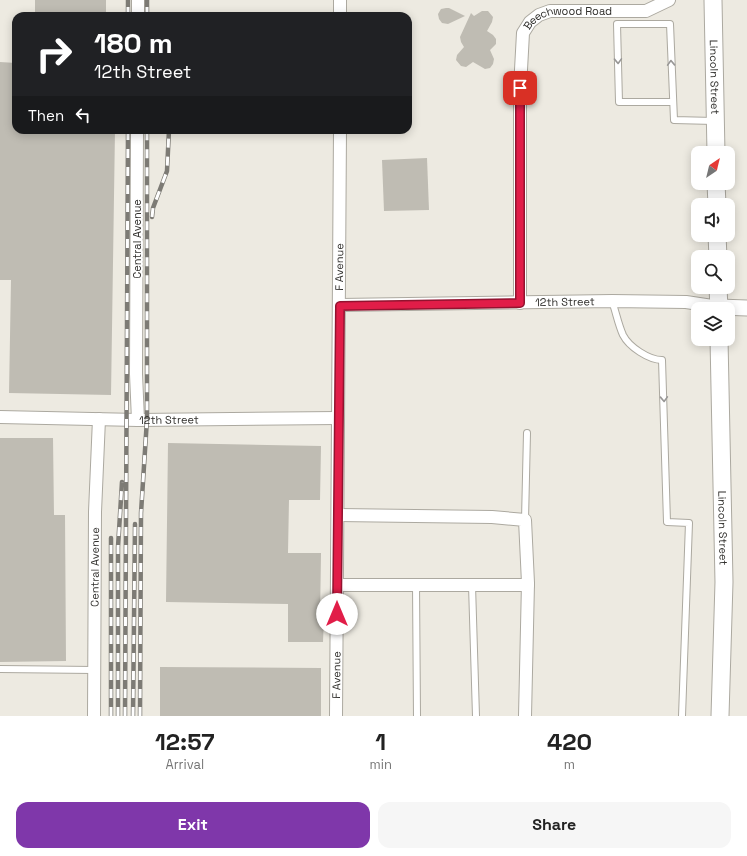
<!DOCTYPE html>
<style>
:root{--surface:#fff;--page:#f6f6f6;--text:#222;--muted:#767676;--accent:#7f37aa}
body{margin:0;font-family:"Space Grotesk",sans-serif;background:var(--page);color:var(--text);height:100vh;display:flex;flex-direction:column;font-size:15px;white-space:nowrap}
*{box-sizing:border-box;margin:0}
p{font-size:13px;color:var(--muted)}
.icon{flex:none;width:22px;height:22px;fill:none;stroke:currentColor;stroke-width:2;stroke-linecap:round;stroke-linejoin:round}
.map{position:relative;height:716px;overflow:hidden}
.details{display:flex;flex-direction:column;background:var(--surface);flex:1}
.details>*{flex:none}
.hud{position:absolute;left:12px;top:12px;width:400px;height:122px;border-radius:12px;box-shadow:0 2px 10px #0003;background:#202124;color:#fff;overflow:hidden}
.needle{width:26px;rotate:35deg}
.buttons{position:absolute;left:691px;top:146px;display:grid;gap:8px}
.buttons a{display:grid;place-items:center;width:44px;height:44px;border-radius:8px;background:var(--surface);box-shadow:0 2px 10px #0003;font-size:20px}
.pin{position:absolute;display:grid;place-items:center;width:34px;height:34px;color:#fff;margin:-17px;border-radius:8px;box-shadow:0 2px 6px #0006}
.me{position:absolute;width:44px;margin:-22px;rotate:0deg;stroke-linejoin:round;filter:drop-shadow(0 0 3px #0008)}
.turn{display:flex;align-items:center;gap:14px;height:84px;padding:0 16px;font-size:18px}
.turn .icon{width:52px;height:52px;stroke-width:2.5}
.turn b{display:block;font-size:28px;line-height:34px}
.then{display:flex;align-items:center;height:38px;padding:0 16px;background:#0003;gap:8px;font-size:15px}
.eta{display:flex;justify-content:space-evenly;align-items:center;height:68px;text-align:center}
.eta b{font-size:24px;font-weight:600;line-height:28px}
.primary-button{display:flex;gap:8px;margin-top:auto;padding:8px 16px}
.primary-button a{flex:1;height:46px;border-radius:12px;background:var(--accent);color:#fff;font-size:16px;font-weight:600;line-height:46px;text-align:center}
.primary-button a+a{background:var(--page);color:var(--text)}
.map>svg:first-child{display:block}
</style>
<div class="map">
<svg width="747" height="716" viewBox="0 0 747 716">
<rect width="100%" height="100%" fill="#edeae1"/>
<!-- building -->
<g fill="#bfbcb3">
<rect x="35" y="0" width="71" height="16"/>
<path d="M446,8H449L465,16L448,24L442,23L439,19L438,14L441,9Z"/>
<path d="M482,11H488L493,17L492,22L487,31L493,35L496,39V44L490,50L494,59L493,64L490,68L485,69L473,62L466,67L461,66L456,60L457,55L464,47L461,42L460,37L471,13L474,16Z"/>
<path d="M0,62L16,63V130H115L111,395L9,393L11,280H0Z"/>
<path d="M427,158L429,210L384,211L382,160Z"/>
<path d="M0,438H53L54,515H65L66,661L0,662Z"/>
<path d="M168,443L321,446L320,500H289L288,553H321L320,617H324L323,642H288V604L166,602Z"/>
<path d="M160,667L321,668V716H160Z"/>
</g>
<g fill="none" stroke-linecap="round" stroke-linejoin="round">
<!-- service casing -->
<g stroke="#aca9a0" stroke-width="8">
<g id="service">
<path d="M673,102H619L617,24H670L674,120L714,121"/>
<path d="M612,301C616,312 618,324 623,335C629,347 649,360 662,360L667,522L689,523L682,716"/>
<path d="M525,520L527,433"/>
<path d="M416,584L417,716"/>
<path d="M472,585L476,716"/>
<path d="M0,669L94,670"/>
</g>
</g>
<!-- minor casing -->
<g stroke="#aca9a0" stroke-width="14">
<g id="minor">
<path d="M138,16V0"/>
<path d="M340,16V0"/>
<path d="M137,130L136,374L138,420"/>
<path id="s1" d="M520,303V88L523,33L530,22L539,15L550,11H646L669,0"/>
<path id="s2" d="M340,305L612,301L686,302L719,307"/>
<path id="s3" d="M0,417L138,420L338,418"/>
<path d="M338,515L492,517L525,520L528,583L525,716"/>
<path d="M337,585H528"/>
<path id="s4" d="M94,716L95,512L99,419"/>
<path id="s5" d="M336,716L340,130"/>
</g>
</g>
<!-- tertiary casing -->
<g stroke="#aca9a0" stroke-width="17">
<path id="tertiary" d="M719,307L747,308"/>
</g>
<!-- secondary casing -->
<g stroke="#aca9a0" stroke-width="19">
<g id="secondary">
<path id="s6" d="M713,0L716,153"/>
<path d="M716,183L717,205"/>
<path d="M717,235L718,257"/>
<path d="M718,287L719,309"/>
<path id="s7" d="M719,339L724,582L720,716"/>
</g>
</g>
<!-- service -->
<use href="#service" stroke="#fff" stroke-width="6"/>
<!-- minor -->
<use href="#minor" stroke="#fff" stroke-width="12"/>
<!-- tertiary -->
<use href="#tertiary" stroke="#fff" stroke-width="15"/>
<!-- secondary -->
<use href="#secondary" stroke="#fff" stroke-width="17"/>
<!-- rail casing -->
<g stroke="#7d7b75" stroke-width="4.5">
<g id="rail">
<path d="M128,16V0"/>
<path d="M147,16V0"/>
<path d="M152,217L153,208L167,171L169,130"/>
<path d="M111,716V538"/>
<path d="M118,716V547L122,482"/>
<path d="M125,716L128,130"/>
<path d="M133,716L135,524"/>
<path d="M140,716L141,513L147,419V130"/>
</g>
</g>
<!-- rail -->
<use href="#rail" stroke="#fff" stroke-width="3" stroke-dasharray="9" stroke-linecap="butt"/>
</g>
<!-- one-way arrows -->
<defs><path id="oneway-chevron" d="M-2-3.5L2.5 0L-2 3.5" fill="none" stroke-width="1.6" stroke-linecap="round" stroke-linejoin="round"/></defs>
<g stroke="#989796">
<use href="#oneway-chevron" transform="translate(618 61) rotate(88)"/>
<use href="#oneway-chevron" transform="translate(671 63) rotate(-92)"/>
<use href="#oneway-chevron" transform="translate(664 399) rotate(88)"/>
</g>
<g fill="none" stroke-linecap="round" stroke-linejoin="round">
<!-- route casing -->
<g stroke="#92132f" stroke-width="10">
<path id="route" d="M337,614L340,306L520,303V88"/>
</g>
<!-- route -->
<use href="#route" stroke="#e11d48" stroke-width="7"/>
</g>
<g text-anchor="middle" stroke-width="3.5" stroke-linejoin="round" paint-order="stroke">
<!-- street labels -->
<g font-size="11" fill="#302f2c" stroke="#fff">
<text dy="4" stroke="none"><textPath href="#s1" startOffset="322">Beechwood Road</textPath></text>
<text dy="4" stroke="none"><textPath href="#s6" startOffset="77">Lincoln Street</textPath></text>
<text transform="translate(137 239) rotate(-90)" y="4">Central Avenue</text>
<text dy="4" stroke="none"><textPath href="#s5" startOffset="449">F Avenue</textPath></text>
<text dy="4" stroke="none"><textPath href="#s2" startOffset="225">12th Street</textPath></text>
<text dy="4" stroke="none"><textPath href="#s3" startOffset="169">12th Street</textPath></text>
<text dy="4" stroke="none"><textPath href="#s7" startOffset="189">Lincoln Street</textPath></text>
<text dy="4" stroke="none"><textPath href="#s4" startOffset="149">Central Avenue</textPath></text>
<text dy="4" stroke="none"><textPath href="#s5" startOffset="41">F Avenue</textPath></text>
</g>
</g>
</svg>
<div class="buttons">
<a><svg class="needle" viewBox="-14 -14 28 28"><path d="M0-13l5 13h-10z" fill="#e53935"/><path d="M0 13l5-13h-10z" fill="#767676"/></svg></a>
<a><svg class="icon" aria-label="sound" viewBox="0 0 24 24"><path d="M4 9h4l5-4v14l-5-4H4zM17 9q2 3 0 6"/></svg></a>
<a><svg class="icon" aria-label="search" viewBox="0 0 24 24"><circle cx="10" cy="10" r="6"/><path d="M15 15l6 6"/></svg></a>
<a><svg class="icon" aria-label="layers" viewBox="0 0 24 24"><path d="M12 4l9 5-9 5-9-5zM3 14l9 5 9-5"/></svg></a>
</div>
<div class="pin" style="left:520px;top:88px;background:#d93025"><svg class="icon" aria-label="arrive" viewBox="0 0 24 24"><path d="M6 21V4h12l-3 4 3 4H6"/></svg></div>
<svg class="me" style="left:337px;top:614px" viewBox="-20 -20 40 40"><circle r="19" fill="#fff"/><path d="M0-13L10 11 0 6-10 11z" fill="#e11d48"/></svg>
<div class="hud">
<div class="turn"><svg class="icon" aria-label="right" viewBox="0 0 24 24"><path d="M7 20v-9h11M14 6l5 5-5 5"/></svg><div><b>180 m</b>12th Street</div></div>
<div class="then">Then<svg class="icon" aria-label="left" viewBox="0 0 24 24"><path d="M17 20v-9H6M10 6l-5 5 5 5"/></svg></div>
</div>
</div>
<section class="details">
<div class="eta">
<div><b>12:57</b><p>Arrival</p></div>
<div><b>1</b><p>min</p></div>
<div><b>420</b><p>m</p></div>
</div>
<div class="primary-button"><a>Exit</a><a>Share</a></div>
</section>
